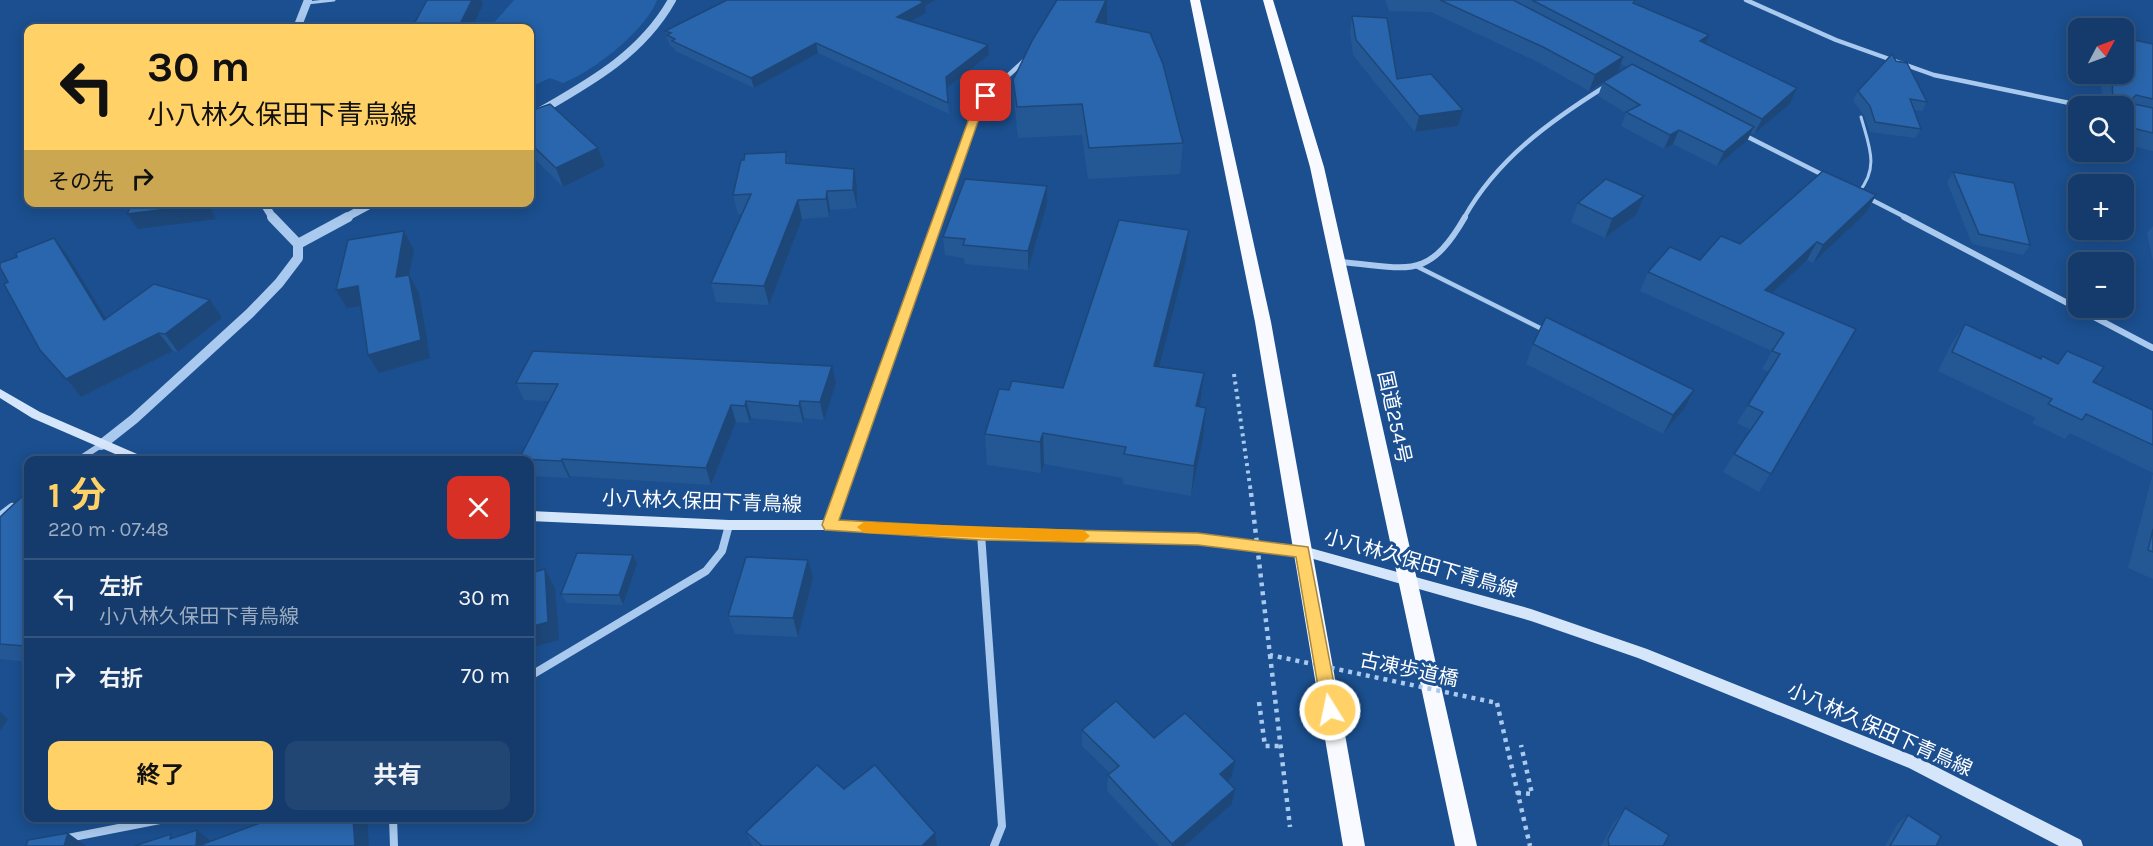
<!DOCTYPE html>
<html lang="ja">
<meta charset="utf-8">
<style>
:root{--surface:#143b6b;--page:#214673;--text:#f1f3f6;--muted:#9dadc1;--line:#33557e;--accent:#ffd166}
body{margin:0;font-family:Karla,"Noto Sans JP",sans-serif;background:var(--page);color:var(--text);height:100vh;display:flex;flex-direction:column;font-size:22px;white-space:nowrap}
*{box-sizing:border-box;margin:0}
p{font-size:20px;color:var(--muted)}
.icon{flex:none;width:33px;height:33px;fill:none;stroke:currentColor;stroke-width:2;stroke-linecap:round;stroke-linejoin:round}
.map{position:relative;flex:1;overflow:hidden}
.sheet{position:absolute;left:24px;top:456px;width:510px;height:366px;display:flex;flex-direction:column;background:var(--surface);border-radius:12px;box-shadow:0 3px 15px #0003,0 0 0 2px var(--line)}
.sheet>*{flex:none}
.guide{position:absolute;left:24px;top:24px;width:510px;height:183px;border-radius:12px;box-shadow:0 3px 15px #0003,0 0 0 2px var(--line);background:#ffd166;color:#111;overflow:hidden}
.needle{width:39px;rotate:49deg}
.controls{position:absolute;left:2068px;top:18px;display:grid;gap:12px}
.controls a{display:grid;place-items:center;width:66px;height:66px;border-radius:12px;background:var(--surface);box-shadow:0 3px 15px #0003,0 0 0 2px var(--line);font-size:30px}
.pin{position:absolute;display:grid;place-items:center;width:51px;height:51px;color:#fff;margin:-26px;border-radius:12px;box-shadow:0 3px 9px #0006}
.me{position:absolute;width:66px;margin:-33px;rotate:350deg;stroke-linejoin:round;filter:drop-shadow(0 0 4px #0008)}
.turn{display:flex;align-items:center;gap:21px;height:126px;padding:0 24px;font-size:27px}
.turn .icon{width:78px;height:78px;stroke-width:2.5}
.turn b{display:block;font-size:42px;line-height:51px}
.then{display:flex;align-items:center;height:57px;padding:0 24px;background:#0003;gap:12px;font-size:22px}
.round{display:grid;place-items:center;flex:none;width:63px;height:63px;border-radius:12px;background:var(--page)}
.overview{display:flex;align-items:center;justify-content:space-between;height:102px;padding:0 24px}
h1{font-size:36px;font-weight:700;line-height:45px;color:var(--accent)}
.button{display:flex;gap:12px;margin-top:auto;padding:12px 24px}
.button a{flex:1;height:69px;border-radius:12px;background:var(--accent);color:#111;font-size:24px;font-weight:700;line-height:69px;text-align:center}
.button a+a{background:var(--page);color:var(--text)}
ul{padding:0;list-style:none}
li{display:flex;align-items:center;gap:18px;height:78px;padding:0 24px;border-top:2px solid var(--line)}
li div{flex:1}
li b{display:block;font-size:22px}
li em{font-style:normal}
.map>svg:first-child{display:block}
</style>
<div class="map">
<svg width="2153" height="846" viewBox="0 0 2153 846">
<rect width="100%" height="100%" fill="#1b4f8f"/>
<!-- green -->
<path fill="#2461a8" d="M514,0H657C646,30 593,72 563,83L550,78L530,87V28L492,25Z"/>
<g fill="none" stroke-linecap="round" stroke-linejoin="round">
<!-- path-far1 -->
<path stroke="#a9c9ee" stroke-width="4" stroke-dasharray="3 4.5" stroke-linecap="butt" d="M1234,374L1250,486"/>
<!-- path -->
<g stroke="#a9c9ee" stroke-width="4.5" stroke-dasharray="4 5" stroke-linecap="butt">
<path d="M1270,655L1290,827"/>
<path d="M1259,702L1265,746H1279"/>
<path d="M1497,703L1530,846"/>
<path d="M1517,793L1532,794L1521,745"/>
</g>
<!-- service-far1 -->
<g stroke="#a9c9ee" stroke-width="3">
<path d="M307,3L334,0"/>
<path d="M1858,193C1880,168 1869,146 1861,117"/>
</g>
<!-- service -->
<path stroke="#a9c9ee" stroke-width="4.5" d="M1418,267L1544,330"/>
<!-- minor-far2 -->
<g stroke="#a9c9ee" stroke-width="4.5">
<path d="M1746,0L1836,40L1934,75L2084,106"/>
<path d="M1742,134L1827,177"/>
<path d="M1868,198L1907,218"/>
<path d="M939,218L977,110L986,96L1026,59"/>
<path d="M1464,218C1497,159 1550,121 1606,86"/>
</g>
<!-- minor-far1 -->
<g stroke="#a9c9ee" stroke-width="6">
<path d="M1904,217L2153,348"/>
<path d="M1340,262C1407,267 1427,283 1465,217"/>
<path d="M78,460L101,445"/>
<path d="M841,495L939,217"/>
</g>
<!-- minor -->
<g stroke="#a9c9ee" stroke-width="8">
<path d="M0,516L12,507"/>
<path d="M830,525L841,493"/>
<path d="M981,534L1002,826L994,846"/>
<path d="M530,676L706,571L722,551L729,525"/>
<path d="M393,818L394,846"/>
<path d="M68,838L170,818"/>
</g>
<!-- tertiary-far1 -->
<g stroke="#a9c9ee" stroke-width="8">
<path d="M297,28L308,0"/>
<path d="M530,117C585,85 640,57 672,0"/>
<path d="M263,202L273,218"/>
<path d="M345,218L375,202"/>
</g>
<!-- tertiary -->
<g stroke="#a9c9ee" stroke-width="10">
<path d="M298,244L348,217"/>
<path d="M101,445L134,419L250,313L279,283L298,258V244L272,217"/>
</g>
<!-- secondary -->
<g fill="#d6e6fa" fill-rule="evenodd">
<path d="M0,389L40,412L144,457L146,460H129L32,418L0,398Z"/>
<path d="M530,511L729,520H830L981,529L1198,534L1303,546L1531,609L1647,649L1919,758L2081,840L2083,846H2059L1909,768L1638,658L1531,621L1303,556L1198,544L981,539L830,530H729L530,521Z"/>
</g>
<!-- trunk -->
<g fill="#f8faff" fill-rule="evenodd">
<path d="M1190,0H1200L1271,322L1365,846H1343L1255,322Z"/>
<path d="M1263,0H1273L1324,167L1477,846H1455L1310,167Z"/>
</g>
<!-- path-bridge-far1 -->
<path stroke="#a9c9ee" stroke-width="4" stroke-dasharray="3 4.5" stroke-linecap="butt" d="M1250,486L1251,495"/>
<!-- path-bridge -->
<path stroke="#a9c9ee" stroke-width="4.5" stroke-dasharray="4 5" stroke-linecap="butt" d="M1251,493L1270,655L1497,703"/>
</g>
<!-- wall -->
<g fill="#245895">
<path d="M727,0H935L925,6L926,13L910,21L988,45L989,55L947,88L949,114L818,53L754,88L675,51L674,48L670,46L668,41L665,31Z"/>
<path d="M1057,0H1107V24L1183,143L1180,174L1088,179L1082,135L1018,138L1015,110L1013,80Z"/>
<path d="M1385,0H1637L1636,4L1706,44L1797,88L1790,104L1754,134L1751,133L1747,141L1717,166L1673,144L1664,149L1621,126L1626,113L1598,96L1603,82L1627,67L1621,64L1618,73L1589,91L1538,62L1431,12L1389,11Z"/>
<path d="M1352,16L1397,79L1463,110L1458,126L1415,132L1353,55L1350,32Z"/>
<path d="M2153,44V151L2124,144V106H2102L2101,74H2124Z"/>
<path d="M1896,61L1927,102L1922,111L1914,110L1921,129L1915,138L1870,132L1864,115L1853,101L1858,91Z"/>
<path d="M530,111L598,148L605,166L563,187L530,154Z"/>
<path d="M786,152L789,163L857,188V208L830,210L829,217L802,219L769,305L716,302L711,283L742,214H738L733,195Z"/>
<path d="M1953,172L2030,245L2023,255L1972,244L1947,182Z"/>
<path d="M1047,186V204L1028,270L965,264L964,258L945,255L943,237Z"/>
<path d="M1876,195L1866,213L1813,263L1807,260L1771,293L1856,329L1759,492L1723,472L1734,454L1751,430L1737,423L1769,372L1762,369L1772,351L1640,291L1648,272L1700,260L1740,244Z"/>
<path d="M1578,203L1636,215L1605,238L1571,222Z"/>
<path d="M2153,226V261L2147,233Z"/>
<path d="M1189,230L1186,260L1159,367L1200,407L1203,439L1191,496L1123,484V478L1044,464L1041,473L987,465L985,434L1009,390L1063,388Z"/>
<path d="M68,256L106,319L222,318L178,352L173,351L81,397L40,350Z"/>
<path d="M1965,324L2040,359L2042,356L2057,363L2067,351L2093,382L2153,410V579L2128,568L2153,473L2070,433L2065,439L2032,423L2036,418L1938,371L1952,343Z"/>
<path d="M1533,344L1684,409L1663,434L1526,364Z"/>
<path d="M516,383H836L824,420L804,418L803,423L751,418L750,423L736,422L711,485L570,476L569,478L530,476V460H520L519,459L549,401L524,400Z"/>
<path d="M28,491V662L0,659V517Z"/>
<path d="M633,555L637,564L623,605L567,603L561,594Z"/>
<path d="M813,578L798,637L735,634L728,616Z"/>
<path d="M1082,730L1154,738L1235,761L1232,777L1227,781L1235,789L1232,804L1185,846H1159L1107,791L1108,775L1110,773L1082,746Z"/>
<path d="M844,789L937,846H753L746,832Z"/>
<path d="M1625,808L1663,846H1601L1613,824Z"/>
<path d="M1908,815L1936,846H1885L1898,823Z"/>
</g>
<!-- shaded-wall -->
<g fill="#1d4779">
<path d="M472,0H481L483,4L472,28H458Z"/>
<path d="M917,0H935L925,6L926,13L898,28L897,17Z"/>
<path d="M1106,0H1107V25L1096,22Z"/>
<path d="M1709,35L1703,51L1700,41Z"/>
<path d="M816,43L818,53L754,88L751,78Z"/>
<path d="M988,45L989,55L947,88L949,114L946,77Z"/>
<path d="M1623,57L1618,73L1589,91L1595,75Z"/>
<path d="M1797,88L1790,104L1754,134L1762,119Z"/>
<path d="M1463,110L1458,126L1415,132L1419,116Z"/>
<path d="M1754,127L1747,141L1717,166L1724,152Z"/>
<path d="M1679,130L1673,144L1664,149L1670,135Z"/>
<path d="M598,148L605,166L563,187L556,168Z"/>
<path d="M854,169L857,188V208L853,190Z"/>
<path d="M1047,186V204L1028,270V251Z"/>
<path d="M827,191L830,210L829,217L826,199Z"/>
<path d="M1876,195L1866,213L1813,263L1823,245Z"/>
<path d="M1644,196L1636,215L1605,238L1612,219Z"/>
<path d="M798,200L802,219L769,305L764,286Z"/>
<path d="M207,202L216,219L138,229L127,214Z"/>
<path d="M1189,230L1186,260L1152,396L1154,366Z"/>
<path d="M404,231L414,250L409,275L419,293L430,358L379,373L368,355L396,277Z"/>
<path d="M54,238L68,256L118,338L104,320Z"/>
<path d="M1817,242L1807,260L1755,309L1765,290Z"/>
<path d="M358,286L368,305L347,308L336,290Z"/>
<path d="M210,300L222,318L178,352L165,334Z"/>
<path d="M159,333L173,351L81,397L66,379Z"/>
<path d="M832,366L836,383L824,420L820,402Z"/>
<path d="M1204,373L1200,404L1193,437L1196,406Z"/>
<path d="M1694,390L1684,409L1663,434L1673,415Z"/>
<path d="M746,401L751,418L750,423L745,406Z"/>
<path d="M800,401L804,418L803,423L799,406Z"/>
<path d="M731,405L736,422L711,485L706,468Z"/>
<path d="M1206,408L1203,439L1191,496L1194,466Z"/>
<path d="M1043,433L1044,464L1041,473L1040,442Z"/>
<path d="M562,459L570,476L569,478L561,461Z"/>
<path d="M633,555L637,564L623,605L619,595Z"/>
<path d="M808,560L813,578L798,637L793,618Z"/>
<path d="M545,569L555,588L559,640L530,648V627Z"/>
<path d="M0,712L8,719L0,731Z"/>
<path d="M1235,761L1232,777L1217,790L1220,774Z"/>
<path d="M1235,789L1232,804L1185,846H1172V844Z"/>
<path d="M353,818H367L369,846H355Z"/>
<path d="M197,830L217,846H196Z"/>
<path d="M68,833L86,846H64Z"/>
<path d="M935,833L937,846H922Z"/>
</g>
<!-- building -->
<g fill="#2a66ad" stroke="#1d4779" stroke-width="1.5">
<path d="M427,0H472L458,28H412Z"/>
<path d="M727,0H919L924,2L897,17L988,45L946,77L948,103L816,43L751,78L672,41L675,39L667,35L671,33L665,31Z"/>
<path d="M1057,0H1106L1096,22L1150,33L1163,64L1183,143L1089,148L1082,104L1017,107L1013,80L1033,39Z"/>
<path d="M1440,0H1513L1623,57L1595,75L1543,47Z"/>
<path d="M1532,0H1636L1633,3L1709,35L1700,41L1797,88L1762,119Z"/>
<path d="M1352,16L1387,18L1397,79L1431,74L1463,110L1419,116L1356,40Z"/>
<path d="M2124,38L2153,44V99L2136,95L2131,100L2134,104L2153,108V133L2124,126V106H2113L2112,74H2124Z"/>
<path d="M1892,54L1896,61L1907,63L1927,102L1910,99L1921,129L1875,122L1870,106L1858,91Z"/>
<path d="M1632,64L1754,127L1724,152L1679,130L1670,135L1626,112L1640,105L1603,82Z"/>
<path d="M550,104L598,148L556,168L530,143V111Z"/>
<path d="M786,152V163L854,169L853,190L827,191L826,199L798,200L764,286L711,283L751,194L733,195L741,160H744L745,154Z"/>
<path d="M1823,171L1876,195L1823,245L1817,242L1765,290L1856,329L1771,474L1734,454L1763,412L1748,405L1780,354L1772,351L1784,333L1648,272L1670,247L1700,260L1721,236L1740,244Z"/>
<path d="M1953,172L2014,183L2030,245L1979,234Z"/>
<path d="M965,179L1047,186L1028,251L963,245L965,239L943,237Z"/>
<path d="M1606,179L1644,196L1612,219L1578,203Z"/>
<path d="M133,202H206L207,204L127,214Z"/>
<path d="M1119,220L1189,230L1154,366L1204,373L1196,406L1206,408L1194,466L1124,454L1126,447L1043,433L1040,442L985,434L999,389L1009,390L1012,381L1063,388Z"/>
<path d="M404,231L396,277L409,275L421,340L368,355L358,286L336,290L348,240Z"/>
<path d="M54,238L104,320L154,284L210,300L165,334L159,333L66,379L40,350L4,284L8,282L0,267V263L17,257L16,253Z"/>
<path d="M1546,317L1694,390L1673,415L1533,344Z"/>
<path d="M1965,324L2041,359L2042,356L2058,364L2067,351L2104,367L2093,382L2153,410V445L2086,414L2082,420L2048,404L2052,399L1952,352Z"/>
<path d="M533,351L832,366L820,402L800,401L799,406L746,401L745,406L731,405L706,468L562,459L561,461L519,459L558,384L516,383Z"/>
<path d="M28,491V642L25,646L0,644V517Z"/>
<path d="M2153,529V552L2148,550Z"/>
<path d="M577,553L633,555L619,595L561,594Z"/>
<path d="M746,557L808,560L793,618L728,616Z"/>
<path d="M545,569L548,622L530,627V573Z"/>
<path d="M1116,701L1154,738L1185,713L1235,761L1220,774L1235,789L1172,844L1108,775L1119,766L1082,730Z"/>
<path d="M817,765L844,789L875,765L935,833L922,846H762L746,832Z"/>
<path d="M1625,808L1669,835L1663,846H1609L1608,839Z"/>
<path d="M1908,815L1941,836L1936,846H1890Z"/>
<path d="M271,819V818H353L355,846H198Z"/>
<path d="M197,830L196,846H134L171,834L170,839Z"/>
<path d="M68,833L64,846H26L28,840Z"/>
</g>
<!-- route -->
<path fill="#ffd166" stroke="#a68842" stroke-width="1.5" d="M986,93L991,96L982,110L839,520L981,528L1198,533L1308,547L1339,710L1336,715L1330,718L1324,715L1322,710L1296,557L1198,545L981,540L825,530L822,525L972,110L983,94Z"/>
<!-- slow -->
<path fill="#f59e0b" d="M864,522L1083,530L1090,536L1083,542L864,533L857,527Z"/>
<g text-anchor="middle" stroke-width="6" stroke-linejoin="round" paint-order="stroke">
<!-- street labels -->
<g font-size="20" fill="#fff" stroke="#1b4f8f">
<text transform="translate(1395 417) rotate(78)" y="7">国道254号</text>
<text transform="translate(702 501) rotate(2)" y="7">小八林久保田下青鳥線</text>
<text transform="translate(1421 563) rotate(16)" y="7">小八林久保田下青鳥線</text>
<text transform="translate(1409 669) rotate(12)" y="7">古凍歩道橋</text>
<text transform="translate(1880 729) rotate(24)" y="7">小八林久保田下青鳥線</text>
</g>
</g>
</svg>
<div class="controls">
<a><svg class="needle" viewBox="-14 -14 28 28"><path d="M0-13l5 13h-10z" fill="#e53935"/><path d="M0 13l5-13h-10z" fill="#9dadc1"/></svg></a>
<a><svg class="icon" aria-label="search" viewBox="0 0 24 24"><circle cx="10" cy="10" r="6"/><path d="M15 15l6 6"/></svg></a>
<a>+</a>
<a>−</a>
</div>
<div class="pin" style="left:986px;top:96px;background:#d93025"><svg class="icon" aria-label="arrive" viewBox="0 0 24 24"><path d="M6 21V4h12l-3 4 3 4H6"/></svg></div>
<svg class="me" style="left:1330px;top:710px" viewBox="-20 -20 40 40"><circle r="17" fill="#ffd166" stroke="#fff" stroke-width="3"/><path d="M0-11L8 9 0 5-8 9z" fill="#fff"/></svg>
<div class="guide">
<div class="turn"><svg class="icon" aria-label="left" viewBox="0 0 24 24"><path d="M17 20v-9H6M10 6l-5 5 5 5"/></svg><div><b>30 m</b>小八林久保田下青鳥線</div></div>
<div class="then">その先<svg class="icon" aria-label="right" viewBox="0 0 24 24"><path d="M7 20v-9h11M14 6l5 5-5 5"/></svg></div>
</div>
<section class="sheet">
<div class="overview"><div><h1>1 分</h1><p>220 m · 07:48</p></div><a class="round" style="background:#d93025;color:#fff"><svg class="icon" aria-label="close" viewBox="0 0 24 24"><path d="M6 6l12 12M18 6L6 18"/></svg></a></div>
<ul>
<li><svg class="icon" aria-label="left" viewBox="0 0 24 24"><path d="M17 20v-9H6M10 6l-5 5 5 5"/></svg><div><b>左折</b><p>小八林久保田下青鳥線</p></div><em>30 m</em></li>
<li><svg class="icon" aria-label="right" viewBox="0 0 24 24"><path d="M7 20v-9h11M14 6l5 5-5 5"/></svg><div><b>右折</b></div><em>70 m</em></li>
</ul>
<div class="button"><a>終了</a><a>共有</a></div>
</section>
</div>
